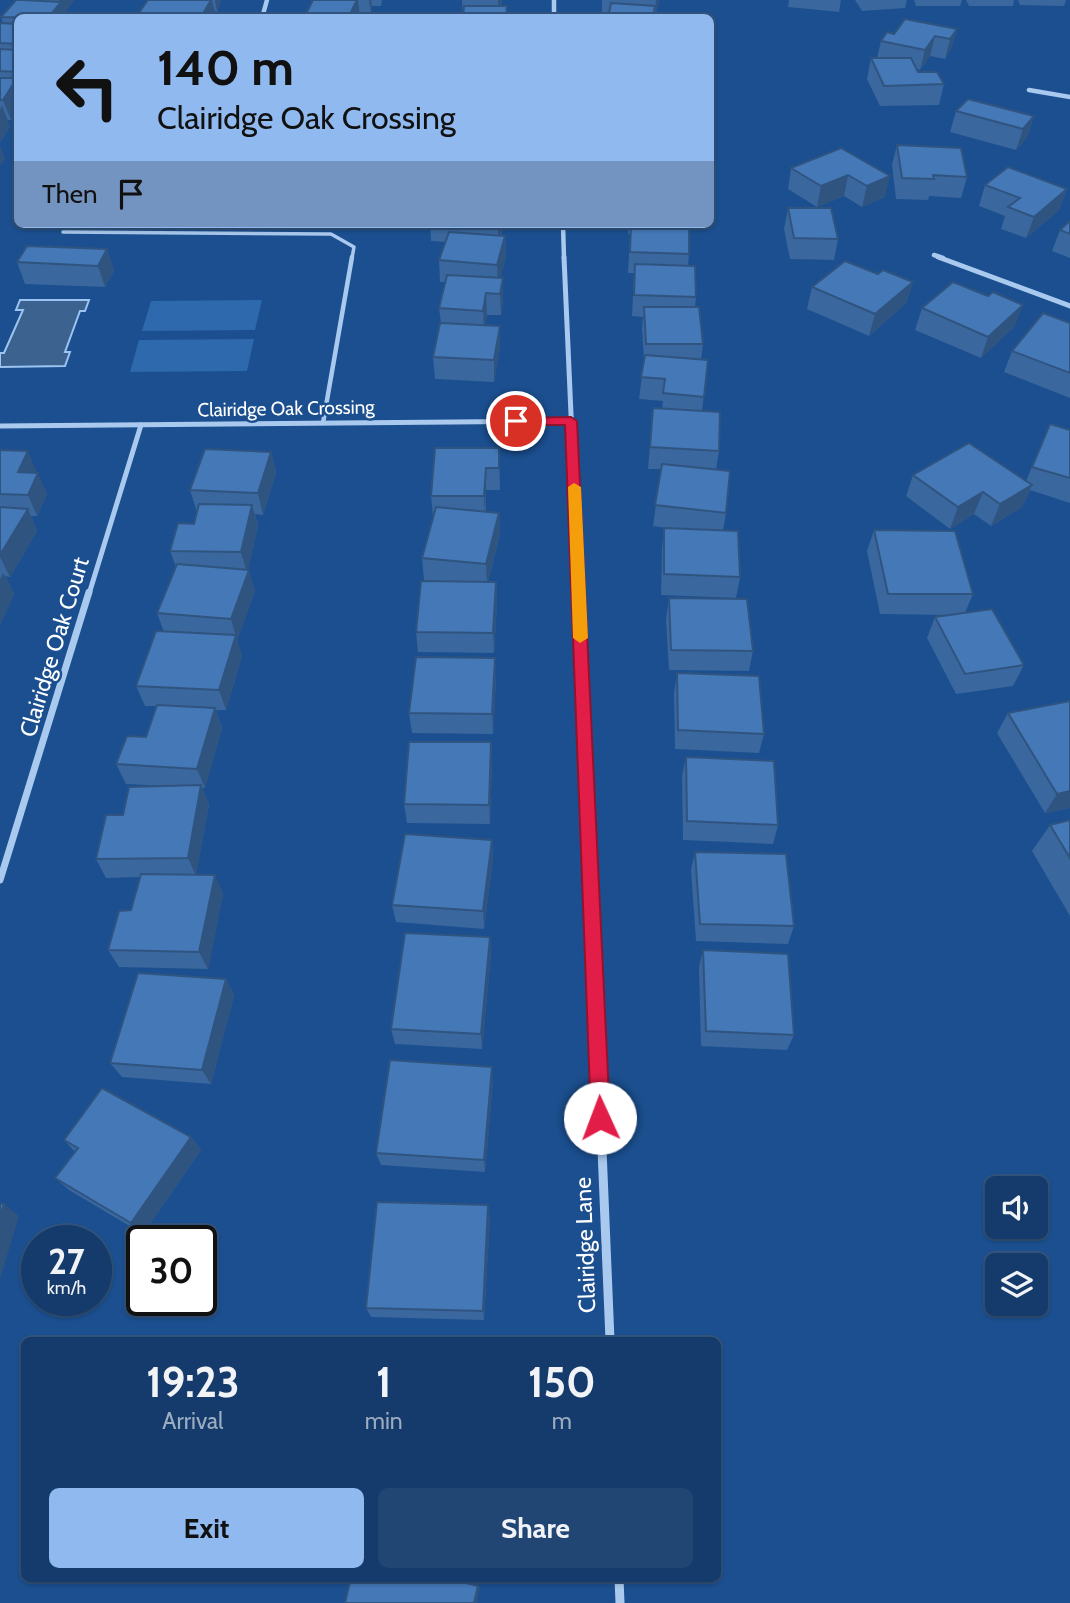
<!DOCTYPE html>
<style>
:root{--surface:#143b6b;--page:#214673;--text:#f1f3f6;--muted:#9dadc1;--line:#33557e;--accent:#90b9f0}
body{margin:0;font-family:Cabin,sans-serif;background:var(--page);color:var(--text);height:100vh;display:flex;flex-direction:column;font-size:26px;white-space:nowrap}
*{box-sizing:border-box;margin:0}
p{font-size:23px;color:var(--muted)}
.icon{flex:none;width:38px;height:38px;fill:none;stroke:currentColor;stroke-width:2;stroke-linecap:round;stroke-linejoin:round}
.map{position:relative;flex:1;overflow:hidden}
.sheet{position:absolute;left:21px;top:1337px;width:700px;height:245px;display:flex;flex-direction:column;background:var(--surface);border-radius:10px;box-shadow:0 2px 5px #0004,0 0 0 2px var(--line)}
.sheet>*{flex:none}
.banner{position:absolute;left:14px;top:14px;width:700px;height:214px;border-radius:10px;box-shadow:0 2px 5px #0004,0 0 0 2px var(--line);background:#90b9f0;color:#111;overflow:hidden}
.tools{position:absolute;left:985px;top:1176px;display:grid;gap:14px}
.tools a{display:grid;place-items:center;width:63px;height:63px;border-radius:10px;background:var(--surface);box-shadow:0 2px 5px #0004,0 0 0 2px var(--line);font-size:35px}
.speed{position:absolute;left:21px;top:1225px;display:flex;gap:14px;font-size:35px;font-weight:700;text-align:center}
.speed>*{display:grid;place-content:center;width:91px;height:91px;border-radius:50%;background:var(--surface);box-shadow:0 2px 5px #0004,0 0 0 2px var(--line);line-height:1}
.speed small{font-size:18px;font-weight:400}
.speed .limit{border:4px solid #111;border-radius:10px;background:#fff;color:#111}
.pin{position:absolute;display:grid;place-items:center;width:60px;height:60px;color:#fff;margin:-30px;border:4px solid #fff;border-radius:50%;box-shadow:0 2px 7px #0007}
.me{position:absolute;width:77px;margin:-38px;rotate:358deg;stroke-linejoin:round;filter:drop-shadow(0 0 5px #0008)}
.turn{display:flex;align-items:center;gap:24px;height:147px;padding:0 28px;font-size:32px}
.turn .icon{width:91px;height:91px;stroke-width:2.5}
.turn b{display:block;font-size:49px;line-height:60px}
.then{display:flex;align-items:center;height:66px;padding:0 28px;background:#0003;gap:14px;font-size:26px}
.eta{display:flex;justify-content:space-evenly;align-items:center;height:119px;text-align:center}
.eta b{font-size:42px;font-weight:700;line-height:49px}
.primary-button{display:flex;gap:14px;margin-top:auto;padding:14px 28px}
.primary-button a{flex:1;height:80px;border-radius:10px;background:var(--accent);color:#111;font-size:28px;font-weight:700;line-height:80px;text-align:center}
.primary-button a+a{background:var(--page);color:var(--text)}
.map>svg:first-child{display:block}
</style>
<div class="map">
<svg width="1070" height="1603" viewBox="0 0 1070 1603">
<rect width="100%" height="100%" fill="#1b4f8f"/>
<!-- green -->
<g fill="#2e69ad">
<path d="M262,300L255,330L142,331L151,301Z"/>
<path d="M254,339L247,371L130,372L139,340Z"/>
</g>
<!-- water -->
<path fill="#3c6290" stroke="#9cc4f0" stroke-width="2" d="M20,300H89L85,311H80L65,352H70L65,366L0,367V353H4L23,310H16Z"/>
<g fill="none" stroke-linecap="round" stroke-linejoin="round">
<!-- service-far1 -->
<path stroke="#a9c9ee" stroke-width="3.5" d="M63,232L331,234L354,247L352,258"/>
<!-- service -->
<path stroke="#a9c9ee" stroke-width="4.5" d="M323,423L352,257"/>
<!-- minor-far3 -->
<g stroke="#a9c9ee" stroke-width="4.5">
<path d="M554,0V18"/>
<path d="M262,18L267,0"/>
<path d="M1029,90L1070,97"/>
<path d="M563,224L564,258"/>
<path d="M934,255L943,258"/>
</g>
<!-- minor-far2 -->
<g stroke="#a9c9ee" stroke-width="5">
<path d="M564,257L579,594"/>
<path d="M938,257L1070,306"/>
<path d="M0,426L571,421"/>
<path d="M89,594L141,425"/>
</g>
<!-- minor-far1 -->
<g stroke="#a9c9ee" stroke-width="7">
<path d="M579,592L597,1032"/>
<path d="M0,880L89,592"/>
</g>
<!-- minor -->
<g stroke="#a9c9ee" stroke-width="9">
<path d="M597,1030L610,1340"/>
<path d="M619,1578L620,1603"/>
</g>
</g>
<!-- wall -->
<g fill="#3a679d">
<path d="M16,0H74L64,13L18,18V109L11,120H7L10,126L0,143V24L3,23L1,17Z"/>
<path d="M148,0H221L217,12L214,11L216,18H138V14Z"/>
<path d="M312,0H382L381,6H372L371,12H359L360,18H306V14Z"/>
<path d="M462,0H502L501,6L507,18H463Z"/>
<path d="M602,0H659L655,18H608V16L602,15Z"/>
<path d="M789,0H841L839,12L788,7Z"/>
<path d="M855,0H907L905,8L862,11Z"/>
<path d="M914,0H962L960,6H916Z"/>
<path d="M966,0H1014L1013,6H969Z"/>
<path d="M1018,0H1066L1064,6L1020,5Z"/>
<path d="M957,29L951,49L945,59L930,56L920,70L917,69L918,72L944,84L939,105L880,106L867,79L871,58H877L881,41L894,34Z"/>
<path d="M956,111L1034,116L1027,137L1016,150L950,132Z"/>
<path d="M897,145L967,177L961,198L929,196L928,200L896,199L892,165Z"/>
<path d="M841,148L885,197L862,207L844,196L817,207L788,189L791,168Z"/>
<path d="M985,185L1067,189L1059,210L1026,238L1001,229L1005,216L979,206Z"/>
<path d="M788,208L838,239L834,260L790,259L784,229Z"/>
<path d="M1070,221V258L1052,251L1060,230Z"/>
<path d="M430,224H504L501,236H505L506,258L500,278H503V299L501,315H487L485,325L500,347L494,382L435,379L433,357L441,323L439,308L445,282H440L439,260L445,242L431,241Z"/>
<path d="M628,224H682L689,254L688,266L696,297L695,307L703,344L701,360H708L702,411L719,451L716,470L726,513L723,531L740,577L736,598L661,595L662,549L664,528L673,529L653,526L661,469H648L653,408H662L663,401L639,399L644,360L642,329L643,317L632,316L634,273H628L630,234H628Z"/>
<path d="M107,249L114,271L105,287L25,284L17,262Z"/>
<path d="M913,282L906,303L869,336L807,309L812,287Z"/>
<path d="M922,308L1015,326L981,358L915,330Z"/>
<path d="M1070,323V398L1004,372L1012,351Z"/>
<path d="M1050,424L1070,430V503L1030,490L1022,507L991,526L974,514L950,529L906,496L913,475L1026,481Z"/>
<path d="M499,448L500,490H486V511L499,513L500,534L488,582H496L497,603L494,653L418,652L416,632L443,581L424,580L422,558L433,516L431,496Z"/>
<path d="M0,450L37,473L47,494L37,516H31L37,531L10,577L5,576L14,594L0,625Z"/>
<path d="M271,452L276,473L263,515L255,514L258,526L248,569L255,591L237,640L242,656L226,710H216L222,728L205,788H202L209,804L196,875L223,893L208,969L119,967L108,950L131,910L140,877L106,878L96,859L123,815L168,786L126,784L116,764L146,737L157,706H145L136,686L164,632L157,613L176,567L170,551L194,524L197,512L190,490Z"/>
<path d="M874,530L973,594L965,613L1024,665L1013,686L956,694L927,638L935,617L949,615L880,614L867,551Z"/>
<path d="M669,598L753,651L749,671L669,670L666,619Z"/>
<path d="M677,673L764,734L759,753L675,749L674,693Z"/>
<path d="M496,678L493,734L412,733L409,713Z"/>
<path d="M1070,701V808L1045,813L997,733L1008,713Z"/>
<path d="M491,742L492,762L490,824L407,823L404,804Z"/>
<path d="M686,757L778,825L773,844L683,840L682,776Z"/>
<path d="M1070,820V916L1032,851L1050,825Z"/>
<path d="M492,840L493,859L484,929L396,922L392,905Z"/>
<path d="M695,852L794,926L788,944L696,941L691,870Z"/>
<path d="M490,937L491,954L482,1049L395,1044L391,1029Z"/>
<path d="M703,950L794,1035L787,1050L701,1046L699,967Z"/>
<path d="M226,979L234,995L211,1084L122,1077L110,1063Z"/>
<path d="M493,1081L485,1172L381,1165L376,1153Z"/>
<path d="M191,1137L201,1150L143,1234L69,1190L55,1178L75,1152L64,1140Z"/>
<path d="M490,1217L484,1320L371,1317L366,1308Z"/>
</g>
<!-- shaded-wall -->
<g fill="#305480">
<path d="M59,0H74L64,13L65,18H48L60,3Z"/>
<path d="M211,0H212L216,18H201Z"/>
<path d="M215,0H221L217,12Z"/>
<path d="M357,0H358L360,18H349Z"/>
<path d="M369,0H371L372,6L371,12Z"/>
<path d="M498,0H502L499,16H498Z"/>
<path d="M656,0H659L655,18Z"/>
<path d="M957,29L951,49L945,59L950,39Z"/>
<path d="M935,36L930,56L920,70L925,50Z"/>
<path d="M17,78L18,109L11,120L3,100Z"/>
<path d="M2,106L10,126L0,143V110Z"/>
<path d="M1034,116L1027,137L1016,150L1023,129Z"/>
<path d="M0,145L5,159L0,166Z"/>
<path d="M848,175L844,196L817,207L821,186Z"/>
<path d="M890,176L885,197L862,207L867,186Z"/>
<path d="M1067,189L1059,210L1026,238L1034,217Z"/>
<path d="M498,224H504L498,246Z"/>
<path d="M505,236L506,258L498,286L497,265Z"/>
<path d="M107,249L114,271L105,287L98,266Z"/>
<path d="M503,278V299L501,315L500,294Z"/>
<path d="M913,282L906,303L869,336L875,314Z"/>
<path d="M486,293L487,315L484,332L483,311Z"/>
<path d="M1023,305L1015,326L981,358L988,337Z"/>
<path d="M500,326V347L494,382V360Z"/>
<path d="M28,451L37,473L18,472Z"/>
<path d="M271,452L276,473L263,515L258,493Z"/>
<path d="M486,468V490L485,517L484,496Z"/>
<path d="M38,473L47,494L37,516L28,495Z"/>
<path d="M1032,485L1022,507L991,526L1000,504Z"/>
<path d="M983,492L974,514L950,529L958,507Z"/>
<path d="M252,505L258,526L247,573L241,552Z"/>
<path d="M28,509L37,531L10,577L0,557V555Z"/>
<path d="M499,513L500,534L487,585L486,564Z"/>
<path d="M249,570L255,591L237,640L231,619Z"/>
<path d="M3,573L14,594L0,625V580Z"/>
<path d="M496,582L497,603L494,653L493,633Z"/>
<path d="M236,635L242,656L226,710L219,690Z"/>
<path d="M495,658L496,678L493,734L492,714Z"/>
<path d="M215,708L222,728L205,788L197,769Z"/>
<path d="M491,742L492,762L490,824L489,805Z"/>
<path d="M201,785L209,804L196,876L188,858Z"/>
<path d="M1070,791V808L1045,813L1057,794Z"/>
<path d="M492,840L493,859L484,929L483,911Z"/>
<path d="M215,875L223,893L208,969L199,952Z"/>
<path d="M490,937L491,954L482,1049L481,1034Z"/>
<path d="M226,979L234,995L211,1084L202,1070Z"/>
<path d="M492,1067L493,1081L485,1172L484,1160Z"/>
<path d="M191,1137L201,1150L143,1234L131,1223Z"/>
<path d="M4,1204L19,1216L0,1279V1216Z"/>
<path d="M488,1205L490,1217L484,1320L483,1311Z"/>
<path d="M478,1586H480L477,1603H474Z"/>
</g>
<!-- building -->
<g fill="#4478b7" stroke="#305480" stroke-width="2">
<path d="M16,0H22L61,2L48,18L1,17Z"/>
<path d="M148,0H211L201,17L138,14Z"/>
<path d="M313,0H357L349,16L306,14Z"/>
<path d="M611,3L655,6L653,18H608Z"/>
<path d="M464,6H507L506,16H495L494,18H463Z"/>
<path d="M905,19L957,29L950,39L935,36L925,50L881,41L887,32L894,34Z"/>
<path d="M1,23L18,24V44L0,43V24Z"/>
<path d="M0,49L18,50L17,72L0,71Z"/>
<path d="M871,58H911L918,72H937L944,84L884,86Z"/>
<path d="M0,78H17L3,100H0Z"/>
<path d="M968,99L1034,116L1023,129L956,111Z"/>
<path d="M897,145L961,148L967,177L933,175L934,179L902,178Z"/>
<path d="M841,148L890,176L867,186L848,175L821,186L791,168Z"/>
<path d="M1008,167L1067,189L1034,217L1008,207L1020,198L985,185Z"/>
<path d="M788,208H831L838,239L794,238Z"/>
<path d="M1070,221V234L1060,230Z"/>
<path d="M631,224L689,226V254L630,252Z"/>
<path d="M449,232L505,236L497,265L439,260Z"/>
<path d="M27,246L107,249L98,266L17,262Z"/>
<path d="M845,261L878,274L883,270L913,282L875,314L812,287Z"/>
<path d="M635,264L695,266L696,297L634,295Z"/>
<path d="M447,275L503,278L500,294L486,293L483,311L439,308Z"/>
<path d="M953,282L988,296L993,292L1023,305L988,337L922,308Z"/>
<path d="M644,307H699L703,344H646Z"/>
<path d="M1043,313L1070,323V373L1012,351Z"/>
<path d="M440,323L500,326L494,360L433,357Z"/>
<path d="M645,355L708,360L704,397L663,393L665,379L641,377Z"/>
<path d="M653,408L720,412L719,451L650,447Z"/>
<path d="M1050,424L1070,430V478L1032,467Z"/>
<path d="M969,443L1032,485L1000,504L983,492L958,507L913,475Z"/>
<path d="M435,448H499V468H486L484,496H431Z"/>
<path d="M205,449L271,452L258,493L190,490Z"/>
<path d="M0,450L28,451L18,472L38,473L28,495L0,494Z"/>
<path d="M662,464L730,471L726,513L655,505Z"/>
<path d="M199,504L252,505L241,552L170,551L178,523L194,524Z"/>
<path d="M0,507L28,509L0,555Z"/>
<path d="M436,507L499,513L486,564L422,558Z"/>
<path d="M664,528L738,531L740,577L664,574Z"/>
<path d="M874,530L955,531L973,594H888Z"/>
<path d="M177,564L249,570L231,619L157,613Z"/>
<path d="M421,581L496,582L493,633L416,632Z"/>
<path d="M669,598L747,599L753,651L671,650Z"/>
<path d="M992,609L1024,665L965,674L935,617Z"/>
<path d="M156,631L236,635L219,690L136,686Z"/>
<path d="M416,657L495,658L492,714L409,713Z"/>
<path d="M677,673L759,676L764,734L678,730Z"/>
<path d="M1070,701V791L1057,794L1008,713Z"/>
<path d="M157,705L215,708L197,769L116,764L127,736L146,737Z"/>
<path d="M409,742H491L489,805L404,804Z"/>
<path d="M686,757L774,761L778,825L687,821Z"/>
<path d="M201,785L188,858L96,859L106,815H123L129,787Z"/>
<path d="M1070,820V858L1050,825Z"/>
<path d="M405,834L492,840L483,911L392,905Z"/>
<path d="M695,852L786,854L794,926L700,924Z"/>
<path d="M141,874L215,875L199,952L108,950L119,911L131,910Z"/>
<path d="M405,933L490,937L481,1034L391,1029Z"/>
<path d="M703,950L788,954L794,1035L706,1031Z"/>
<path d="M138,973L226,979L202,1070L110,1063Z"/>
<path d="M390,1060L492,1067L484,1160L376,1153Z"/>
<path d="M102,1088L191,1137L131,1223L55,1178L78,1148L64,1140Z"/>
<path d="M377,1202L488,1205L483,1311L366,1308Z"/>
<path d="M0,1204H4L0,1216Z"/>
<path d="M351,1578H447L478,1586L474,1603H345Z"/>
</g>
<!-- route -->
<path fill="#e11d48" stroke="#92132f" stroke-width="2" d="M571,417L577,421L610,1118L607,1124L600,1127L594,1124L591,1118L565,425H516L510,421L516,418Z"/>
<!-- slow -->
<path fill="#f59e0b" d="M574,483L581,487L588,638L580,643L573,638L568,487Z"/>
<g text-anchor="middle" stroke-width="5" stroke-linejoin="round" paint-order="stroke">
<!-- far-street labels -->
<g font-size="19" fill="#fff" stroke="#1b4f8f">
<text transform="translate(286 408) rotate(-1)" y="7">Clairidge Oak Crossing</text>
</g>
<!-- street labels -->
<g font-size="23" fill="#fff" stroke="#1b4f8f">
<text transform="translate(54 647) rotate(-73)" y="8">Clairidge Oak Court</text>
<text transform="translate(585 1245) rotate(-92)" y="8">Clairidge Lane</text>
</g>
</g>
</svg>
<div class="tools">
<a><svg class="icon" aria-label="sound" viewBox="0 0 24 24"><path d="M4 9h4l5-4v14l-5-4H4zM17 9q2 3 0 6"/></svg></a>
<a><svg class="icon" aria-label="layers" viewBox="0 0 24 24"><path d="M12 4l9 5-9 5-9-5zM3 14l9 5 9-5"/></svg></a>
</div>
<div class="speed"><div>27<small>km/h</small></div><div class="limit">30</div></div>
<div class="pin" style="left:516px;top:421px;background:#d93025"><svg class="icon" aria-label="arrive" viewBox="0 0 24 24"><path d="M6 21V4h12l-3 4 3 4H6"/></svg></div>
<svg class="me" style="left:600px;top:1118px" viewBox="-20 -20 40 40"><circle r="19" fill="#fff"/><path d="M0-13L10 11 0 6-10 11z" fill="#e11d48"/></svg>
<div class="banner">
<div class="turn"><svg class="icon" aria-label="left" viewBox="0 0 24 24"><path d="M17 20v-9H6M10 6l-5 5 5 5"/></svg><div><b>140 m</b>Clairidge Oak Crossing</div></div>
<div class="then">Then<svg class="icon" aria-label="arrive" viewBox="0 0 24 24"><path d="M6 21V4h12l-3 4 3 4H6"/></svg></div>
</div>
<section class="sheet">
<div class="eta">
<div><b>19:23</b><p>Arrival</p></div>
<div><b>1</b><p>min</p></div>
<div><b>150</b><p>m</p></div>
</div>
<div class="primary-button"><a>Exit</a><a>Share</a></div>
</section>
</div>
